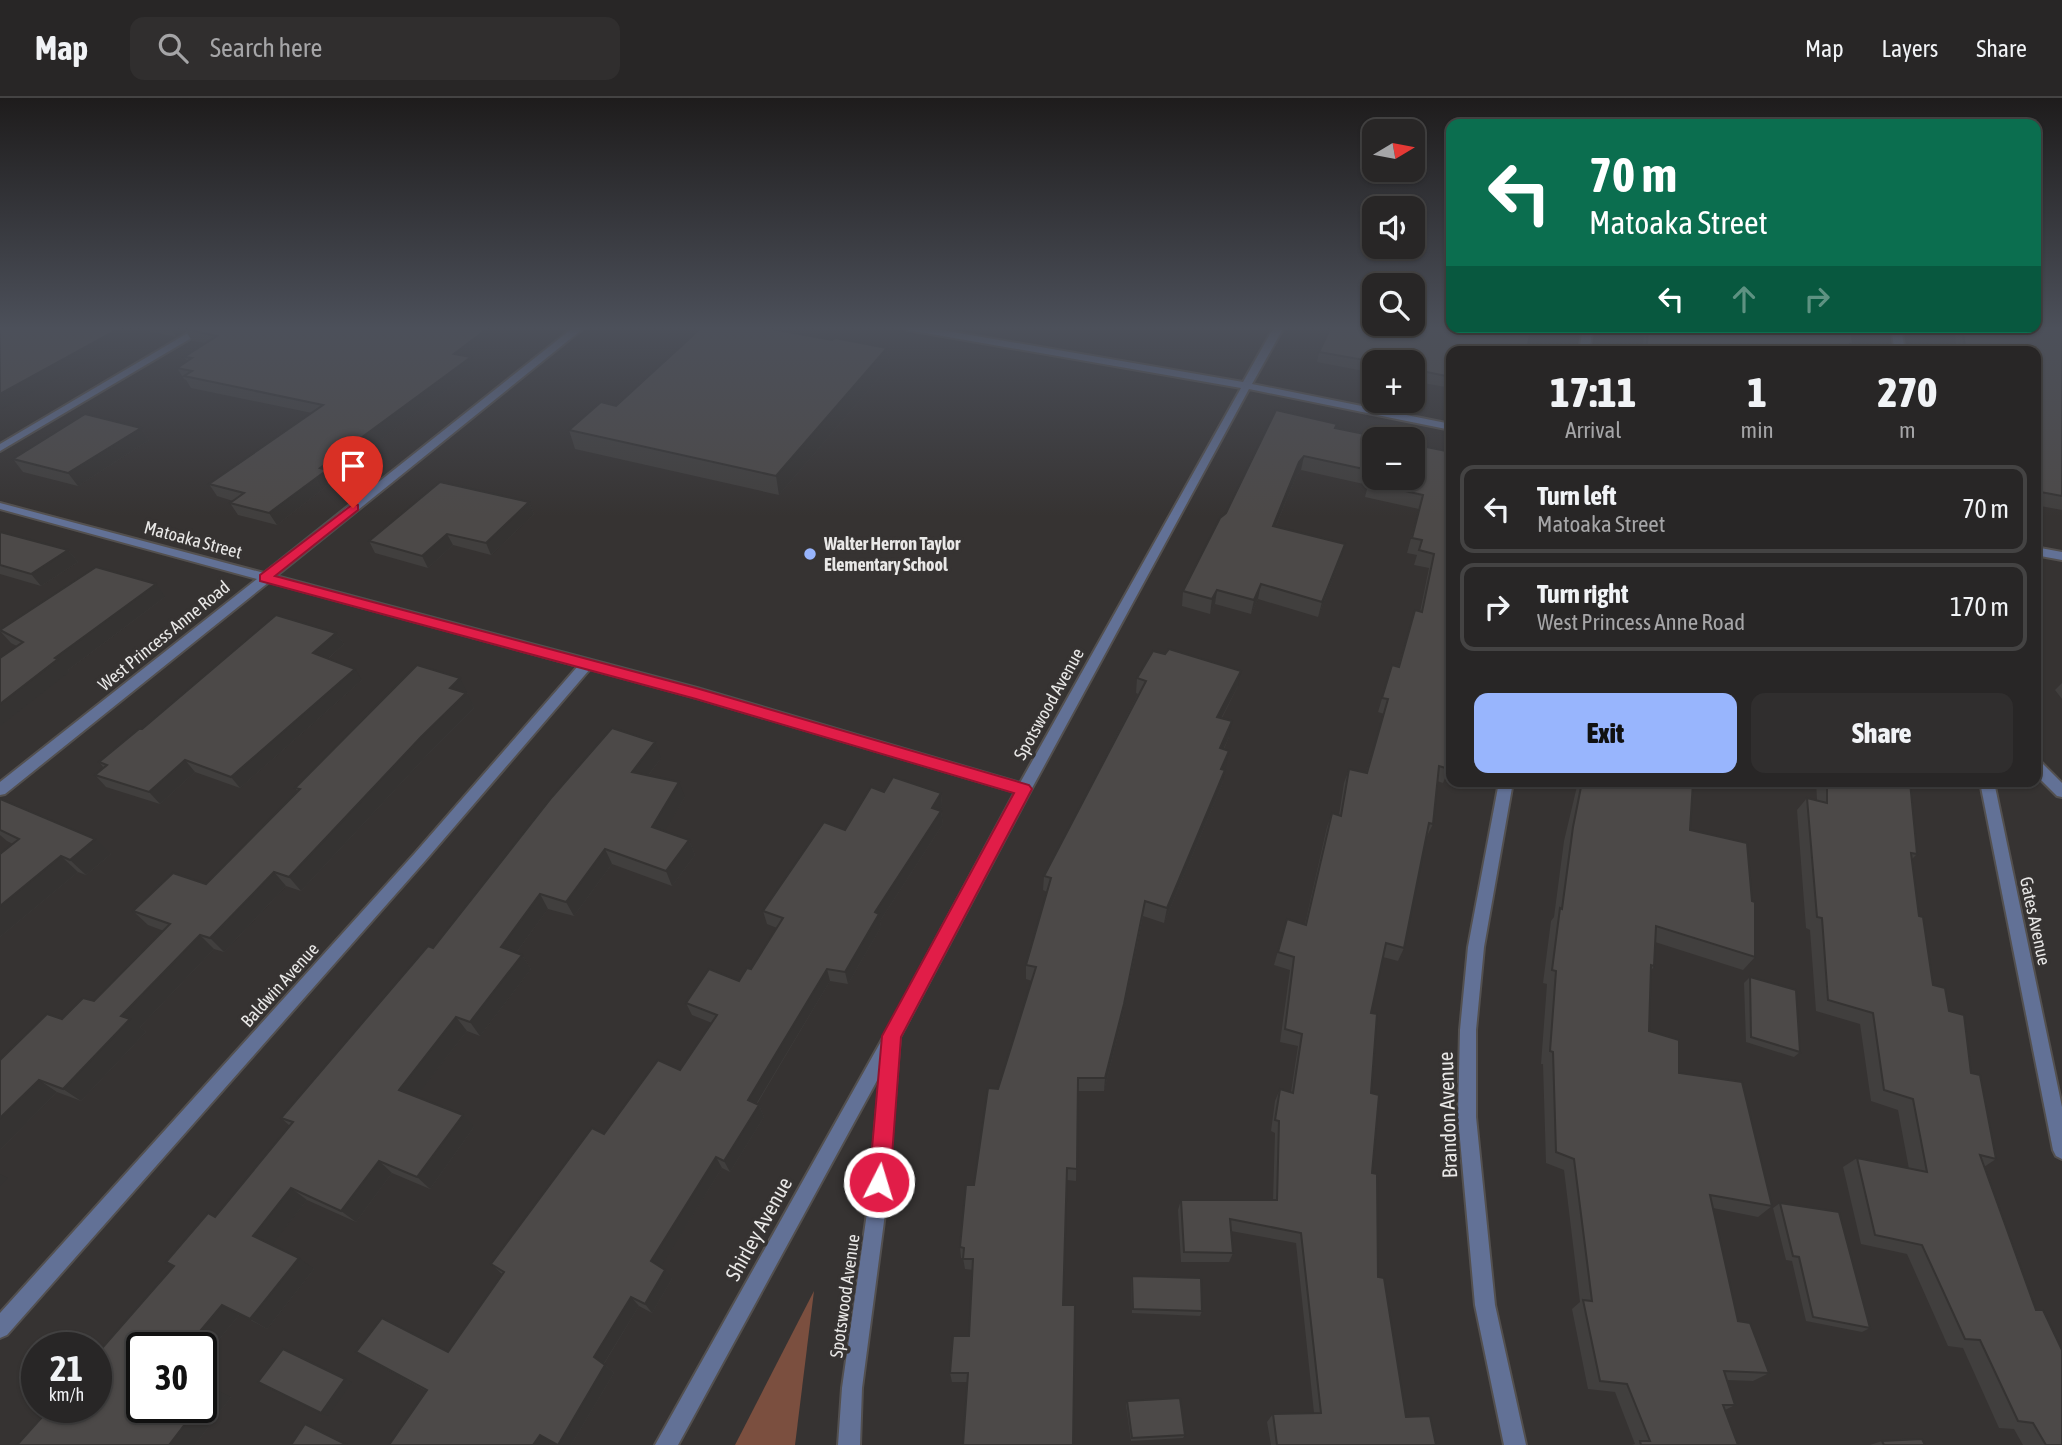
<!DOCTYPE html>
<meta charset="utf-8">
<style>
:root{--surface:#282626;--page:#302e2e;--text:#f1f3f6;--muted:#a5a5a7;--line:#444343;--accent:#98b5fd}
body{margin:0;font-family:"Asap Condensed",sans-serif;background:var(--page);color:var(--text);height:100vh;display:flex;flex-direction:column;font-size:26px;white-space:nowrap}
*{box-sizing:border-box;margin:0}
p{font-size:23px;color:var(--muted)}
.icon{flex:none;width:38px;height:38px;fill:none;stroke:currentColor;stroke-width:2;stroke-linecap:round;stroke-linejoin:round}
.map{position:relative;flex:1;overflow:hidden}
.sheet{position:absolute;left:1446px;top:248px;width:595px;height:441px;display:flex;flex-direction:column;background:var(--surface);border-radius:14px;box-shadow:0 2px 5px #0004,0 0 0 2px var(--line)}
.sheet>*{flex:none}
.hud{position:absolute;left:1446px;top:21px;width:595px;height:214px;border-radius:14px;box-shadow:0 2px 5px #0004,0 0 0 2px var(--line);background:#0b6e4f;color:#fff;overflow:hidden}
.needle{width:46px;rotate:80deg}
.buttons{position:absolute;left:1362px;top:21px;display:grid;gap:14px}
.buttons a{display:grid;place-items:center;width:63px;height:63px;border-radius:14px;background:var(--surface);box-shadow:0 2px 5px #0004,0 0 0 2px var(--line);font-size:35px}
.speed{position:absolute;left:21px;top:1234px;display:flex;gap:14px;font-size:35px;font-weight:700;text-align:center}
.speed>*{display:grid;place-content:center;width:91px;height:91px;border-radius:50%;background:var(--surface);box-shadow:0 2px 5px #0004,0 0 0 2px var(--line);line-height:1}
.speed small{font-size:18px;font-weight:400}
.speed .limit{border:4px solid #111;border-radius:10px;background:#fff;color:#111}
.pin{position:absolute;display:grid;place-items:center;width:60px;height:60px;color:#fff;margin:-72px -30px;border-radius:50% 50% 50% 0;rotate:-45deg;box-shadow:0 0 7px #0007}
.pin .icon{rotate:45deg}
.me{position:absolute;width:77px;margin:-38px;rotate:5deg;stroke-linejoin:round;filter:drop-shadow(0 0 5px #0008)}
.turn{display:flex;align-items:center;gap:24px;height:147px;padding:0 28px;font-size:32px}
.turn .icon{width:91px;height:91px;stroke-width:2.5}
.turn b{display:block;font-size:49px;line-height:60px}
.lanes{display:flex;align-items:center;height:66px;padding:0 28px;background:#0003;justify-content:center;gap:35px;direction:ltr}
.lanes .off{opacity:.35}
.eta{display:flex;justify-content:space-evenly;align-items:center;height:119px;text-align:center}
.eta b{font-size:42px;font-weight:800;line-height:49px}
.action{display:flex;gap:14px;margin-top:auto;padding:14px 28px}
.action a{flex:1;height:80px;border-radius:14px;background:var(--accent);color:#111;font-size:28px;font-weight:800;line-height:80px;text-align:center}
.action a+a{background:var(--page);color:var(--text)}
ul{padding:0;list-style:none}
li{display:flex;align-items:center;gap:21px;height:88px;margin:0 14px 10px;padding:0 14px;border:4px solid var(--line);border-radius:14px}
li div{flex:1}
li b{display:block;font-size:26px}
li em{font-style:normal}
header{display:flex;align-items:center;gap:42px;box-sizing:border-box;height:98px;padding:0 35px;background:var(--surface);border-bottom:2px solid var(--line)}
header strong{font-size:33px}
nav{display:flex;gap:38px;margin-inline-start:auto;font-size:24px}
.search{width:490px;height:63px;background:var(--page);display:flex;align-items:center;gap:18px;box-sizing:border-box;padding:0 24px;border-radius:14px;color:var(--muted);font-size:26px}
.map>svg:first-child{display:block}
</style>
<header>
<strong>Map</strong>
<div class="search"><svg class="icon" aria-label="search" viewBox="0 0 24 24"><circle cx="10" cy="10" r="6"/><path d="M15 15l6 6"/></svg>Search here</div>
<nav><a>Map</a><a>Layers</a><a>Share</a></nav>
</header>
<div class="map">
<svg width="2062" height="1347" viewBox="0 0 2062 1347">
<rect width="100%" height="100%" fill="#363332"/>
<!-- green -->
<path fill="#7b4f3f" d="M814,1193L795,1347H735Z"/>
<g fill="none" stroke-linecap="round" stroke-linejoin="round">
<!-- street casing -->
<g stroke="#53504f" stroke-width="4">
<g id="street">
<path d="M198,229H210L0,353V346Z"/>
<path d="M574,229H585L276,478L697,590L1020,685L1241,290L908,232L903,229H924L1243,284L1274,229H1284L1252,286L1451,326V332L1249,291L1031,692L900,939L886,1108L862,1290L860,1347H838L842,1290L868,1108L880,977L678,1347H655L884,938L1015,694L697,600L590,571L425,763L7,1237L0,1240V1215L415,755L578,568L269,484L5,696L0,697V684L257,481L0,411V405L264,475Z"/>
<path d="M1583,229H1593L1589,254H1579Z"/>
<path d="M1891,229H1901L1905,254H1895Z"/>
<path d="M2035,449L2062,454V462L2035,457Z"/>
<path d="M2035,662L2040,663L2062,685V699L2057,698L2035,676Z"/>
<path d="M1499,684H1513L1484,849L1476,932V1019L1495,1207L1526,1347H1504L1475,1207L1458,1019L1460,932L1468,849Z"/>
<path d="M1980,684H1994L2062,1009V1061L2056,1058L2053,1052Z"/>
</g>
</g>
<!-- street -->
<use href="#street" fill="#627196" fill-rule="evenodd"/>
</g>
<!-- wall -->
<g fill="#413f3e">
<path d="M0,229H482L492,241L470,258L476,270L331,379L333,383L277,427L238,417L230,405L233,403L217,398L209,386L312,315L191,290L186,282L184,281L177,270L187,263L184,259L205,245L192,243L186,233L176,239L144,232Z"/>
<path d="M1331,229L1526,254H1451V290L1412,283V264H1374V275L1317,264L1319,254Z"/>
<path d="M1644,229H1851L1853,247L1851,251V254H1643Z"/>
<path d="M1954,229H2062V412L2035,407V254H1957Z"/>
<path d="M832,242L887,250L889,268L779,397L575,351L569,332L616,308Z"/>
<path d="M141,330L149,342L78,388L23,374L13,361Z"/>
<path d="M1336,330L1451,354L1449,671L1443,685L1437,683L1433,726L1426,740L1404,850L1398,863L1383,859L1371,915L1372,1075L1378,1179L1406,1319L1436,1347H1271L1267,1324L1273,1316L1314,1315L1296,1145L1231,1133L1233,1155L1229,1164H1181L1178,1112L1181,1102H1273L1275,1035L1271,1033L1275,1003L1280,991L1291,994L1298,948L1280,944L1290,872L1274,867L1287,821L1305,826L1327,729L1332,715L1339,717L1344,685L1349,671L1366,675L1384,616L1378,614L1392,567L1398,569L1415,512L1420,514L1429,470L1414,467L1417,457L1407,455L1419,411L1365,399L1368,387L1301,372L1296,379L1276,428L1341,460L1318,519L1258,501L1251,516L1215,506L1210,516L1182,508L1183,493L1220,420Z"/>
<path d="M529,404L534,416L491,457L453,447L428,470L375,455L369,443Z"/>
<path d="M0,434L68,452L78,464L41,488L0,476Z"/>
<path d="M165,499L68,572L69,574L11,545L0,533Z"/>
<path d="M336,535L344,546L328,561L362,582L240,690L195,674L160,706L106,689L95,677L104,670L99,664L142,631Z"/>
<path d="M1137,580L1238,588L1222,620L1229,639L1224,651L1229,653L1224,672L1222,687L1164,825L1143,818L1122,920L1104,993H1078L1076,1083L1067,1082L967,1284H952L950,1275L969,1238L973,1172L965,1171L963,1160H961L960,1149L998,991L1032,883L1026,881V867L1047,794L1043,792L1044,778L1138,596L1136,595Z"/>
<path d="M2062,585V601L2055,592Z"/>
<path d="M468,595L467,597L474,610L430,654L301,793L286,788L224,854L214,851L140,929L146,934L81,1003L57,994L0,1052L62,921L94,903L164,833L148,827L133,813L206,786L298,694L295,690Z"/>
<path d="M661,660L648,678L685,699L664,733L689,742L695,757L672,788L612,766L574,818L548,811L516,855L522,857L531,871L480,938L467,933L416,998L474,1029L430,1091L392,1075L356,1124L307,1102L271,1147L314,1171L267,1231L240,1216L201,1263V1250L142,1309L231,1299L195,1347H17L174,1168L166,1164L215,1119L290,1028L281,1020L433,850Z"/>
<path d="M1578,684H1693L1690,732L1755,859L1743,872L1655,844L1654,868L1651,873L1649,933L1772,1108L1758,1119L1713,1110L1738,1223L1769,1275L1753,1283L1727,1282L1735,1307L1725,1312L1738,1347H1632L1635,1346L1615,1294L1588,1291L1572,1211L1580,1204L1564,1072L1546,1065L1543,966H1541L1547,886L1543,885L1551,823L1554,819L1564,743Z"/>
<path d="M1816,684H1910L1917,756L1912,761L1919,818L1933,887L1949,913L1971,975L1996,1061L1984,1069L2062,1347H2023L2014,1331L1999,1330L1963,1250L1948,1248L1907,1156L1861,1146L1843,1069L1857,1060L1909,1071L1898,1012L1871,1003L1860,926L1816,913L1810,832L1806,830L1797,712L1807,700L1817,702Z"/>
<path d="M884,694L941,695L942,709L940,712L941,713L943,726L880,823L881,829L848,886L830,883L757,1006L759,1007L764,1019L730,1074L722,1070L660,1169L672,1181L652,1215L639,1208L604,1266L614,1275L571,1347H557L550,1343L426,1293L370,1262L448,1254L502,1176L491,1166L604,1036L680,972L712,925L692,917L686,905L739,883L751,871L777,830L767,826L763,813Z"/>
<path d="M0,701L111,756L86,777L78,774L0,839V756L13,746L7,743L0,737Z"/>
<path d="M1750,879L1800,954L1794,959L1746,944L1744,885Z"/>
<path d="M1780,1105L1870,1230L1862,1234L1806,1223L1792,1163L1786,1162L1773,1110Z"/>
<path d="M1132,1178L1202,1213L1200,1218L1132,1215L1131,1182Z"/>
<path d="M1127,1303L1185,1337L1183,1340L1131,1343L1126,1307Z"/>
<path d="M1882,1343L1925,1347H1870Z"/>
</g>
<!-- shaded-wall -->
<g fill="#353332">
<path d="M122,229H142L144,232L0,312V296Z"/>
<path d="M170,229H193L185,231L186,233L176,239Z"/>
<path d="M488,230L492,241L459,267L454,256Z"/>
<path d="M887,250L889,268L779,397L776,378Z"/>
<path d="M471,259L476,270L331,379L333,383L277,427L269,415L320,370Z"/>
<path d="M141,330L149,342L78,388L68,375Z"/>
<path d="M1304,358L1301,372L1296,379L1270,442L1273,428L1299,364Z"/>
<path d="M529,404L534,416L491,457L486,445Z"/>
<path d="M447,436L453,447L428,470L422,458Z"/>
<path d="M1345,446L1341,460L1318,519L1322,504Z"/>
<path d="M68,452L78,464L41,488L31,476Z"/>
<path d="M156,486L165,499L68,572L69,574L0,628V606L55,560Z"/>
<path d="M1261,486L1258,501L1251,516L1254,502Z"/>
<path d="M1217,492L1215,506L1210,516L1212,501Z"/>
<path d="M336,535L344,546L321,567L313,555Z"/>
<path d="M355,571L362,582L240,690L231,679Z"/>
<path d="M1241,573L1238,588L1214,634L1217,619Z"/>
<path d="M460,580L474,610L430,654L301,793L289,779Z"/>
<path d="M1232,623L1229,639L1217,665L1220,650Z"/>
<path d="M655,644L661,660L639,690L632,674Z"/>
<path d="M1229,653L1226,668L1218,686L1221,671Z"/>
<path d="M185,662L195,674L160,706L149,694Z"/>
<path d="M1225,672L1222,687L1164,825L1167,810Z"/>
<path d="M679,684L685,699L658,744L652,729Z"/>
<path d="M941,695L942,709L934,723L932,710Z"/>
<path d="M941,713L943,726L880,823L881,829L848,886L845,874L875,814Z"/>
<path d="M95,741L111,756L86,777L70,762Z"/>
<path d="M689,742L695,757L672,788L666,773Z"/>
<path d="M605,751L612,766L574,818L566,804Z"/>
<path d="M61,758L78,774L0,839V808Z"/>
<path d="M274,774L286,788L224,854L210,840Z"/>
<path d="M540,796L548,811L510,863L501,849Z"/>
<path d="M1145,803L1122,920L1104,993L1105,980Z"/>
<path d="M200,837L214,851L140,929L146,934L81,1003L63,991L121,918Z"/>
<path d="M522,857L531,871L480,938L470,924Z"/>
<path d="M827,871L830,883L752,1013L748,1002Z"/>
<path d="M456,919L467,933L411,1005L399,992Z"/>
<path d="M39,982L57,994L0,1052V1020Z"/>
<path d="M759,1007L764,1019L730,1074L724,1063Z"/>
<path d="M463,1017L474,1029L430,1091L417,1079Z"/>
<path d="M716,1059L722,1070L658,1173L651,1163Z"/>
<path d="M379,1063L392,1075L356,1124L341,1113Z"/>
<path d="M0,1076L8,1080L0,1088Z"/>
<path d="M291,1090L307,1102L270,1149L253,1138Z"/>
<path d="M299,1160L314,1171L267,1231L250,1221Z"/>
<path d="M665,1172L672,1181L652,1215L645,1206Z"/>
<path d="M631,1199L639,1208L603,1267L594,1259Z"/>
<path d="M222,1207L240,1216L201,1263V1250H186Z"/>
<path d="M605,1267L614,1275L571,1347H558Z"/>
<path d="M345,1281L352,1284L328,1318L321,1315Z"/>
<path d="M201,1284L231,1299L195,1347H169L198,1309H201Z"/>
<path d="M540,1337L550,1343L548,1347H533Z"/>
</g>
<!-- building -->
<g fill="#4c4948" stroke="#353332" stroke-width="2">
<path d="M0,229H122L0,296Z"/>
<path d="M189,229H482L488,230L454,256L471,259L320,370L327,372L269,415L230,405L244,395L209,386L323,307L184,278L192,273L177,270L192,260L184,259L217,238L185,231Z"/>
<path d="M702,229H761L832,242L835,240L887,250L776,378L569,332L601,304L616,308Z"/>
<path d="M1331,229H1532L1526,254H1483L1477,253L1476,254H1451V279L1412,271V264H1375L1319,254Z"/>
<path d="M1648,229H1851L1853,247L1850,246L1851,254H1644L1647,245Z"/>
<path d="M1962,229H2062V398L2035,393V254H1966Z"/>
<path d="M1276,312L1337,326L1335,330L1389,341H1374V380H1412V346L1451,354V662L1449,671L1439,668L1433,726L1429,725L1404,850L1386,845L1371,915L1377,916L1371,995L1379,997L1372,1075L1377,1076L1378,1179L1384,1180L1406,1319L1430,1318L1436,1347H1277L1273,1316L1321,1315L1301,1135L1230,1121L1233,1155L1184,1154L1181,1102H1277L1279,1023L1275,1022L1280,991L1293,995L1302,936L1285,931L1294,859L1278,854L1287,821L1306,827L1332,715L1341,718L1349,671L1367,675L1388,601L1382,600L1392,567L1399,569L1415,512L1422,514L1434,456L1419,452L1422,442L1412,440L1423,397L1369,385L1373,373L1304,358L1299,364L1273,428L1345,446L1322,504L1261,486L1254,502L1217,492L1212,501L1183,493L1220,420L1226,415Z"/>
<path d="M85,316L141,330L68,375L13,361Z"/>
<path d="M440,384L529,404L486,445L447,436L422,458L369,443Z"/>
<path d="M0,434L68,452L31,476L0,467Z"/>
<path d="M96,469L156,486L55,560L58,561L0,606V560L23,544L0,532Z"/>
<path d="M276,517L336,535L313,555L355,571L231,679L185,662L149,694L95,677L107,667L99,664L139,631H142Z"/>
<path d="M1169,551L1241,573L1217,619L1232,623L1220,650L1229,653L1221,671L1225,672L1167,810L1145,803L1124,906L1105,980H1078L1077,1071L1067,1070L1063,1207H1075L1073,1347H963L968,1275H950L953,1238H969L973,1161H963L964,1150L960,1149L966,1087H974L988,990L998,991L1036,869L1026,867L1051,780L1044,778L1146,583L1137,580L1153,553L1165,556Z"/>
<path d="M417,567L460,580L450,590L466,595L421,639L289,779L274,774L210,840L200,837L121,918L130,921L63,991L39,982L0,1020V962L47,916L62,921L83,900L94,903L170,826L133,813L173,775L206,786L300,691L295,690Z"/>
<path d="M612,630L655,644L632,674L679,684L652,729L689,742L666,773L605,751L566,804L540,796L501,849L522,857L470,924L456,919L399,992L463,1017L417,1079L379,1063L341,1113L291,1090L253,1138L299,1160L250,1221L222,1207L186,1250H142V1309H198L169,1347H17L51,1309H96V1257L174,1168L166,1164L208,1115L215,1119L293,1024L281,1020L428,848L433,850L552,699Z"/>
<path d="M893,679L941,695L932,710L941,713L875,814L879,816L845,874L827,871L748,1002L759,1007L724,1063L716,1059L651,1163L665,1172L645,1206L631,1199L594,1259L605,1267L558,1347L540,1337L533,1347H389L427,1292L356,1254L382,1220L448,1254L504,1174L491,1166L592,1030L604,1036L658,962L680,972L717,917L686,905L709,871L739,883L747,870L751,871L783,820L763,813L824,724L845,732L871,689L884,694Z"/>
<path d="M1582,684H1693L1690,732L1747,745L1752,803L1755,804V859L1656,828L1654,868L1651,867L1649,933L1679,942V975L1742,984L1772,1108L1710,1097L1738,1223L1750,1225L1769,1275L1724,1273L1735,1307H1723L1738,1347H1641L1640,1343H1650L1627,1286L1600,1283L1583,1202L1592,1203L1574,1061L1556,1054L1553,954L1550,953L1556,873L1552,872L1560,810L1562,811L1573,729Z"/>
<path d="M1827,684H1910L1917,756L1911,755L1919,818L1923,819L1933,887L1945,890L1949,913L1964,917L1971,975L1980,977L1996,1061L1980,1057L2036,1212H2043L2062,1252V1347H2046L2033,1325L2018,1323L1980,1242L1965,1241L1922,1147L1875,1137L1857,1060L1927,1074L1913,1001L1884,992L1873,915L1828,902L1822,820L1817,819L1807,700L1827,705Z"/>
<path d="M0,701L95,741L70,762L61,758L0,808V756L19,741L0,732Z"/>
<path d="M1750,879L1796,892L1800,954L1751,939Z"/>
<path d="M1780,1105L1839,1114L1870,1230L1813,1219L1799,1159L1793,1158Z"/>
<path d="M1132,1178L1201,1180L1202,1213L1133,1211Z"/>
<path d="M283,1251L345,1281L321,1315L258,1284Z"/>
<path d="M201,1286L212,1291L201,1305Z"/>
<path d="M1180,1300L1185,1337L1132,1340L1127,1303Z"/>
<path d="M305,1326L347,1347H291Z"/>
<path d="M1922,1341L1925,1347H1884L1882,1343Z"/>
</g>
<!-- sky -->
<linearGradient id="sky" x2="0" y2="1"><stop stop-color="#1e1c1c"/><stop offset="0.55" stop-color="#4c505a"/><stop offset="1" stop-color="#4c505a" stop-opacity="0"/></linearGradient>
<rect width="2062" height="418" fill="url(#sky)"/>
<!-- route -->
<path fill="#e11d48" stroke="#92132f" stroke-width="2" d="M353,406L358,407V412L275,478L696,590L1029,687L1032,691L901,939L890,1084L887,1091L879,1094L872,1091L869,1084L882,938L1014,695L696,601L260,483V477Z"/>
<!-- markers -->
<circle fill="#98b5fd" stroke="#363332" stroke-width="2.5" cx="810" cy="456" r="7"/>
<g text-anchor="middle" stroke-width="7" stroke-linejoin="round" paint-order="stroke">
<!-- street labels -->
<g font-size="18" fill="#e9e8e7" stroke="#363332">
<text transform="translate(193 442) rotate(15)" y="6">Matoaka Street</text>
<text transform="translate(164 538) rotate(-39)" y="6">West Princess Anne Road</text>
<text transform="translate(1049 606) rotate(-61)" y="6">Spotswood Avenue</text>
<text transform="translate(2035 823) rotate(78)" y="6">Gates Avenue</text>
<text transform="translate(280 887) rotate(-48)" y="6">Baldwin Avenue</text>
<text transform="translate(845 1198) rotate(-82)" y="6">Spotswood Avenue</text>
</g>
<!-- poi labels -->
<g font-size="18" font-weight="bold" fill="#e9e8e7" stroke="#363332" text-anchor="start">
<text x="824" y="452">Walter Herron Taylor<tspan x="824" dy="21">Elementary School</tspan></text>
</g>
<!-- near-street labels -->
<g font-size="21" fill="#e9e8e7" stroke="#363332">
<text transform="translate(1448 1017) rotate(-92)" y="7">Brandon Avenue</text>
<text transform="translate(759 1131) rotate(-61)" y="7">Shirley Avenue</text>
</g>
</g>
</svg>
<div class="buttons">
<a><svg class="needle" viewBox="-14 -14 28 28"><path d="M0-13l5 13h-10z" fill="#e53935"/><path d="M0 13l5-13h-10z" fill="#a5a5a7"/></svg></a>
<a><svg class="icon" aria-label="sound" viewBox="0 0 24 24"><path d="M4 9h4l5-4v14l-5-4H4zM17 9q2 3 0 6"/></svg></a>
<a><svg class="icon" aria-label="search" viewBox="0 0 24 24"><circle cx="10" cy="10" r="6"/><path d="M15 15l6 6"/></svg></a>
<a>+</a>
<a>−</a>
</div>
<div class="speed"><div>21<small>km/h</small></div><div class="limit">30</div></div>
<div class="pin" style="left:353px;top:410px;background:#d93025"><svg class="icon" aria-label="arrive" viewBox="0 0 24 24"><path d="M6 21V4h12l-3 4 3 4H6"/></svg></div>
<svg class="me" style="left:879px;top:1084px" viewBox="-20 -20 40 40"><circle r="17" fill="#e11d48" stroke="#fff" stroke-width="3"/><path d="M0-11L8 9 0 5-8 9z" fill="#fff"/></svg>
<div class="hud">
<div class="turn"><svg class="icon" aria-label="left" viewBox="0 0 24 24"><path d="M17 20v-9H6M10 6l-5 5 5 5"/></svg><div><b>70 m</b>Matoaka Street</div></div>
<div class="lanes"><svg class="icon" aria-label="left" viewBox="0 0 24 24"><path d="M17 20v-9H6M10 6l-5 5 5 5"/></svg><svg class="icon off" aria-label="ahead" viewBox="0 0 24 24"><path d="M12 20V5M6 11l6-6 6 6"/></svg><svg class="icon off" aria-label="right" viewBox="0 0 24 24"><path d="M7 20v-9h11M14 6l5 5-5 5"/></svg></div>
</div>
<section class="sheet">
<div class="eta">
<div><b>17:11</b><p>Arrival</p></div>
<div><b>1</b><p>min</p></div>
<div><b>270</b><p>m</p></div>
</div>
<ul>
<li><svg class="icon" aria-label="left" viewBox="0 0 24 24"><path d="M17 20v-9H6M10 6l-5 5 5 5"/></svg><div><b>Turn left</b><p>Matoaka Street</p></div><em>70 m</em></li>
<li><svg class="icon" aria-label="right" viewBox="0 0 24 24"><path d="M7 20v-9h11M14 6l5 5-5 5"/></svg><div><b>Turn right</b><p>West Princess Anne Road</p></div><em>170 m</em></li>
</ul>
<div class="action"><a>Exit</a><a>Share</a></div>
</section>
</div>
